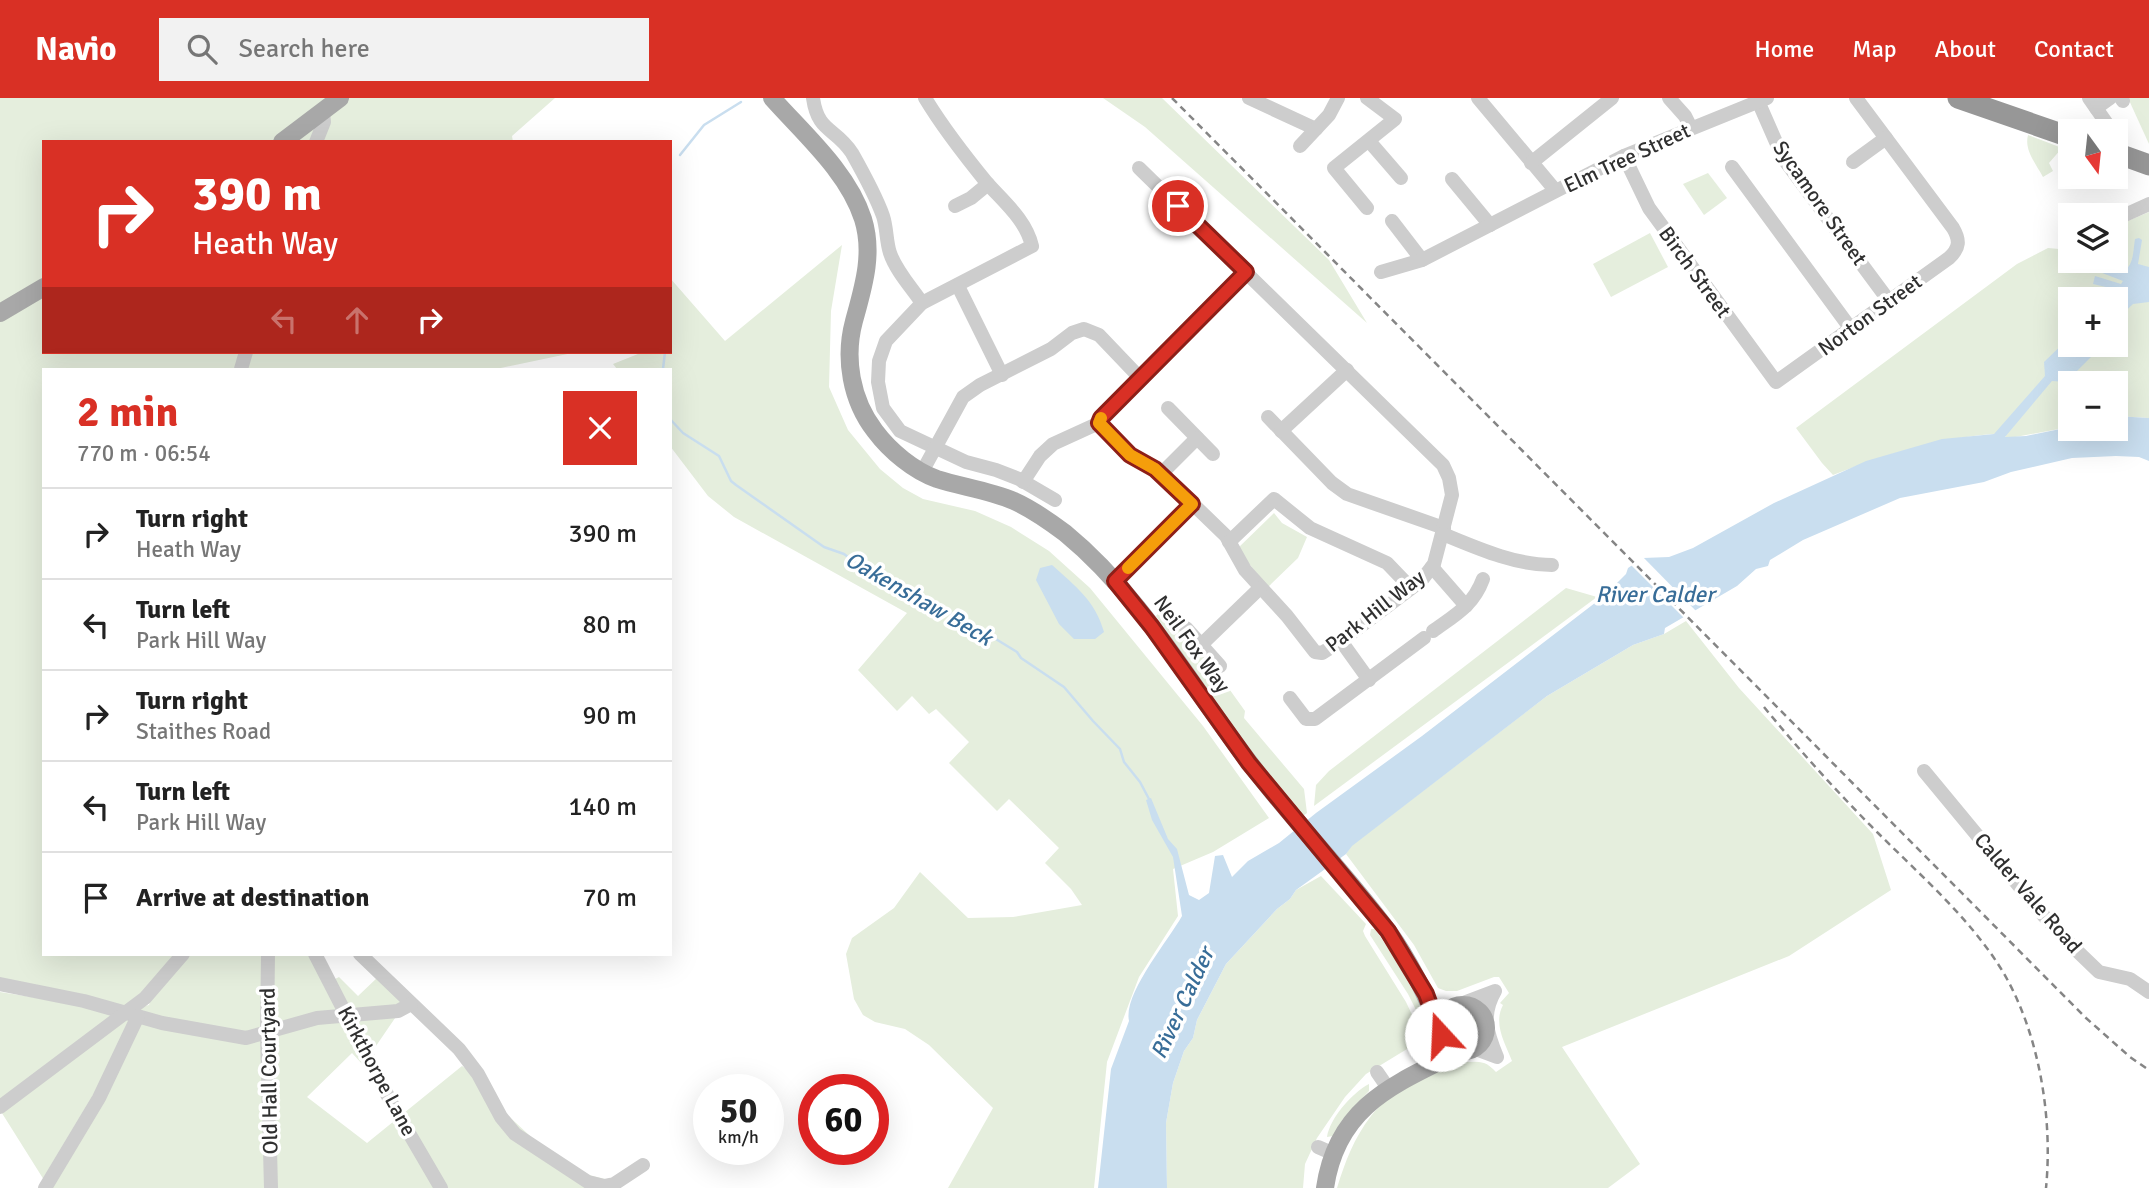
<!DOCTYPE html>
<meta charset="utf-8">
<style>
:root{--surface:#fff;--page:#f2f2f2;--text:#222;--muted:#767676;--line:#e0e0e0;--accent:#d93025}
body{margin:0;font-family:Signika,sans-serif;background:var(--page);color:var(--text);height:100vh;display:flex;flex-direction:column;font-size:26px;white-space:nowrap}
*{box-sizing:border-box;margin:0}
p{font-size:23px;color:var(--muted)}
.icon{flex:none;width:38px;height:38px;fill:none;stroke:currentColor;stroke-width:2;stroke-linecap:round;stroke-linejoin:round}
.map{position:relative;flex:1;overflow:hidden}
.drawer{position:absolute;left:42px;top:270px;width:630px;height:588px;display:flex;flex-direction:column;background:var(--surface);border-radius:0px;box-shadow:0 7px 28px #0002}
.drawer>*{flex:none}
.banner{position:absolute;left:42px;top:42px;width:630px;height:214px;border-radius:0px;box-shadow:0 7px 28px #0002;background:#d93025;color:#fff;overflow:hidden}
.needle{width:46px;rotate:165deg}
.controls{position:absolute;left:2058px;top:21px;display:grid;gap:14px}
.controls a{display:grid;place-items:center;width:70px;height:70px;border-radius:0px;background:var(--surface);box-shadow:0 7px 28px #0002;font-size:35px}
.speed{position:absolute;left:693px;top:976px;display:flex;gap:14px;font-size:35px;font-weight:700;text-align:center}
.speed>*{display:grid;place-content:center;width:91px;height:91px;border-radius:50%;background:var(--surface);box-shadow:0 7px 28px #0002;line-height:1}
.speed small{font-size:18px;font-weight:400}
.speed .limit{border:10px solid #d22;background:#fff;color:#111}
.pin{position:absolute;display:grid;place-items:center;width:60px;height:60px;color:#fff;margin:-30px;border:4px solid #fff;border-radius:50%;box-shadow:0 2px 7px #0007}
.me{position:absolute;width:77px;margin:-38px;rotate:340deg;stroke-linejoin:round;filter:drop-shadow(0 0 5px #0008)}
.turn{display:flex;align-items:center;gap:24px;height:147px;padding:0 35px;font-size:32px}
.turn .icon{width:91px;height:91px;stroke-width:2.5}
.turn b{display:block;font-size:49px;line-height:60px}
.lanes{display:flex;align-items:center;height:66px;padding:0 35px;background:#0003;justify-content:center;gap:35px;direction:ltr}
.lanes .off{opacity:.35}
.round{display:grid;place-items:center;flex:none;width:74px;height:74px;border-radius:0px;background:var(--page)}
.overview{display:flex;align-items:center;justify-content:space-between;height:119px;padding:0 35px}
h1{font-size:42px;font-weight:700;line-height:52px;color:var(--accent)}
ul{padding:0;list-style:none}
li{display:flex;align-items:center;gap:21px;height:91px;padding:0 35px;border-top:2px solid var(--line)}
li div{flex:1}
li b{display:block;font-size:26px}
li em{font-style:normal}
header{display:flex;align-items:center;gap:42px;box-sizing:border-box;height:98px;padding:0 35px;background:var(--accent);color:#fff}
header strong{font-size:33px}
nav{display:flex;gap:38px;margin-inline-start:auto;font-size:24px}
.search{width:490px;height:63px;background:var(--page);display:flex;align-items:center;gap:18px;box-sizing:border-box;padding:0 24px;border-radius:0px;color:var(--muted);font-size:26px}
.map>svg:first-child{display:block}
</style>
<header>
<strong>Navio</strong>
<div class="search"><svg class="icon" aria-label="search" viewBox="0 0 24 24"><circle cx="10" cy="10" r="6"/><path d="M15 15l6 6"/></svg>Search here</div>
<nav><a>Home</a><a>Map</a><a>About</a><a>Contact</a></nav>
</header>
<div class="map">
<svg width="2149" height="1090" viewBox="0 0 2149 1090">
<rect width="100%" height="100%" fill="#fff"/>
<!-- green -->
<g fill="#e5eedd" fill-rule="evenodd">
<path d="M0,0H555L512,38L513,44H44V254H577L496,271H44V856H180L134,910L149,907L152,898L188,856H309L331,883L339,879L358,898L378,879L406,904L363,967L352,955L307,999L367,1045L462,968L486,984L502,1012L543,1050L589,1077L605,1081L607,1090H49L0,1012V894L44,901L0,886Z"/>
<path d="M1103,0H1162L1329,162L1367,225L1145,29Z"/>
<path d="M2128,0H2149V46Z"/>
<path d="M2028,37L2062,50L2049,65L2053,73L2043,79C2036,66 2024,52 2028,37Z"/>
<path d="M1708,75L1727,100L1704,117L1683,86Z"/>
<path d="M2149,114V320L2116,318V285H2070V329L2010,340L2005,339L2007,335C1946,338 1889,355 1833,377L1822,365L1796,330L2017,166L2048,150L2070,152V163H2116V128ZM2070,201H2116V247H2070Z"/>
<path d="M1650,135L1668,169L1611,199L1593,166Z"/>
<path d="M842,147L831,213L829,289L848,332L880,371L903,390L923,401L975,413L1011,429L1049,453L1090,490L1203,628L1269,720L1213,754L1173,771L1178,818L1139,879L1107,964L1094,1090H948L993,1010L929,947L905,931L875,924L863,917L854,901L846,856L852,840L894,810L920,774L968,820L1013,819L1082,807L1071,791L1045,765L1059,750L1009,701L997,713L949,665L969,644L936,611L929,616L912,598L897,613L858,572L907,515L734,419L708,398L670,348V271H617L613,266L638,256V254H670V180L725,243Z"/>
<path d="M1274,415L1282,425L1307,439L1298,460L1268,489L1237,451Z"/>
<path d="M1566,490L1597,499L1314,708L1316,687L1329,673Z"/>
<path d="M1162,511L1207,560L1245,613L1244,620L1304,691L1307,715L1303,718L1275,687L1156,518Z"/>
<path d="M1686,523L1739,590L1873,736L1891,792L1789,858L1562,949L1640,1066L1608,1090H1337C1345,1064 1354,1040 1371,1018C1391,993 1452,957 1484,965C1488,966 1492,970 1496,974L1512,963C1505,945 1493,926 1503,907L1500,905L1509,895L1499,879H1494L1457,893H1446L1438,890L1414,847L1346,756L1351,748L1547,598L1633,547L1664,536Z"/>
<path d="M1321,778L1366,826L1363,833L1365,838L1406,904L1415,923L1416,939L1412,948L1366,976L1345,999L1317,1040L1305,1066L1303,1090H1167L1166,1025L1173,985L1184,953L1193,940L1197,922L1226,866L1277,811L1290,801L1296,792Z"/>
<path d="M1371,831H1375C1394,858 1410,885 1424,915L1418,916L1408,896L1370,837Z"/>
<circle cx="1463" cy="927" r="15"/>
<path d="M1369,986V993L1343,1021L1333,1038L1327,1039C1330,1020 1352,995 1369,986Z"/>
</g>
<!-- water -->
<g fill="#c9deef">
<path d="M2139,140L2142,142L2138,166L2149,169V204L2133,206L2116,222V210L2126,200L2127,196L2123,193L2093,186L2095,178L2121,186L2123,183L2097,173L2096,170L2100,166L2123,173C2134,168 2133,153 2135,141Z"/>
<path d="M2070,239V247H2098L2097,253L2066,284L2052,283L2005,339L2026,338L2070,329L2116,331V318L2149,320V363L2139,359L2116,358L2072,360L2011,374L1984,384L1900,400L1803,442L1770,462L1768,468L1756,471L1737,488L1665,530L1664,536L1633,547L1547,598L1352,748L1346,756L1296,792L1290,801L1277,811L1226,866L1197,922L1193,940L1184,953L1173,985L1166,1025L1167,1090H1098L1111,971L1129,923C1123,896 1168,843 1182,818L1173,759L1152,722L1146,702L1151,700L1168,741L1177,751L1189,797L1199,802L1209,795L1215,758L1223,757L1232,779L1248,763L1279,745L1316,715L1422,638L1604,498L1626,476L1628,470L1643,460L1669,459L1693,450L1774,405L1866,363L1942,341L1994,336L2045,278L2044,264Z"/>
<path d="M1052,467C1075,488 1095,502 1104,534L1095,541H1074L1059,526L1036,482L1040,470Z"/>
</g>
<!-- pier -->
<path fill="#fff" d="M1641,457L1699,516L1687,523L1629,465Z"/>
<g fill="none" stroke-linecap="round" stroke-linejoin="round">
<!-- stream -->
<g stroke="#c9deef" stroke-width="2.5">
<path d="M680,57L704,27L741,4"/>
<path d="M663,271L665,254"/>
<path d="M670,321L683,335L719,358L731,383L736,387L824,449L844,456L881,483L968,524L1017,554L1021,560L1064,589L1093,623L1120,651L1124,664L1140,684L1149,701"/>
</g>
<!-- minor -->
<g stroke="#cdcdcd" stroke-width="14">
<path d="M813,0C818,35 835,29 852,55C861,71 877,101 883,118C887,130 886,143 890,155C896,173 912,190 922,205"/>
<path d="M925,0C943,30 965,58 987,85C1004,104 1026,122 1032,148L922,205L886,243L879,263L878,284L883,310L900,333L966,364L996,372L1019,381L1055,402"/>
<path d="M1249,0L1316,31"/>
<path d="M1478,0L1555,92"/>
<path d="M1669,0L1685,18L1691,30"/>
<path d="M2089,0L2112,33"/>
<path d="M2121,0L2123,3"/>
<path d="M1758,3L1783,60L1889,203"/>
<path d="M2096,10L2110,0"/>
<path d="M1369,43L1401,80"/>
<path d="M316,44L324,24L323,15"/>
<path d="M1300,48L1329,17L1338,0"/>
<path d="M1624,58L1649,110L1776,284L1949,160C1960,150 1960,142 1953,130L1856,0"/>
<path d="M1853,64L1886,40"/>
<path d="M1531,65L1612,0"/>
<path d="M1732,69L1851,231"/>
<path d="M1452,81L1490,127"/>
<path d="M955,108L971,100L988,86"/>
<path d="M1367,110L1334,70L1395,21L1367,0"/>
<path d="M2116,121L2149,106"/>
<path d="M1392,123L1422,162"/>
<path d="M2068,145L2070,144"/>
<path d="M1381,174L1422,162L1624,58L1767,0"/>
<path d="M958,188L1002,277"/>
<path d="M241,271L246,254"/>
<path d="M1168,310L1213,356"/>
<path d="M1268,319L1332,385L1347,396L1444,430"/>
<path d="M1099,325L1131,357L1167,381L1226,438L1245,472L1287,518L1315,554L1322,555L1341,543L1421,483L1434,466L1452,397L1449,380L1443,367L1139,70"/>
<path d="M1281,333L1347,272"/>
<path d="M922,374L963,299L980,287L1051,251L1072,235L1084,231L1099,237L1141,281"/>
<path d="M1161,376L1197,340"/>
<path d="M1023,384L1040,358L1053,346L1099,325L1101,319L1246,174"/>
<path d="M1443,436C1477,450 1515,467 1552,467"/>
<path d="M1229,444L1274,401L1310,430L1387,465L1411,490"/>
<path d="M1432,469L1466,508"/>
<path d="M1115,483L1192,406"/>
<path d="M1186,530L1220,568"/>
<path d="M1433,533C1455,517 1473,508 1483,481"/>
<path d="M1341,543L1369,582"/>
<path d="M1202,546L1260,490"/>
<path d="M1290,600L1306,621H1315L1424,540"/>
<path d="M1924,673L2044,818L2073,849L2099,874L2130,881L2149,894"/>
<path d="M268,856L267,936L271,1090"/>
<path d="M315,856L392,1006L441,1090"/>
<path d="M360,856L459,951L478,976L501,1019L515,1036L588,1084L604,1088L614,1086L643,1067"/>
<path d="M0,886L84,903L162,925L246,940L317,920L398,913L411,906"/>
<path d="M1458,907L1495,893C1481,917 1487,935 1497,959L1473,950"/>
<path d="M1377,974L1388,990"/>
<path d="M0,1009L145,900L183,856"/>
<path d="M1318,1049L1334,1056"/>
<path d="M45,1090L99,1000L138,918"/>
</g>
<!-- major -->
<g stroke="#a8a8a8" stroke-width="18">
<path d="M772,0C804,36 848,74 863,121C874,156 863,190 854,223C844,260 851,302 875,333C890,353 914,373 937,381C962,389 989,392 1014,403C1032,411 1049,423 1065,435C1143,499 1191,589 1252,668C1295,725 1346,776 1388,833C1410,863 1425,896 1440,930"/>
<path d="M282,44L340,0"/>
<path d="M0,215L44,189"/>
<circle cx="1463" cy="930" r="23"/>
<path d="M1325,1090C1337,1007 1395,986 1461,953"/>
</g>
<!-- highway -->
<g stroke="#979797" stroke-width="21">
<path d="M1958,0L2070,39"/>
<path d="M2116,55L2149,67"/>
</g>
<!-- rail -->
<g stroke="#858585" stroke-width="2.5" stroke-dasharray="7 5" stroke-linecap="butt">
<path d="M1172,0L2086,920L2130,959L2149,972"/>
<path d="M1764,609C1800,653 1838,695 1878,735C1921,778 1971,821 2003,874C2039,935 2053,1019 2046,1090"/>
</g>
</g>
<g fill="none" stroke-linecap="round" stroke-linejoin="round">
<!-- route casing -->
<g stroke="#8d1f18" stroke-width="18">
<path id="route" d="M1178,108L1246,174L1101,320L1099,325L1130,357L1155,371L1192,406L1115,483L1152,529L1249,665L1388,833L1426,896L1441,937"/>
</g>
<!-- route -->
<use href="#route" stroke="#d93025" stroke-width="12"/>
<!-- slow -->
<path stroke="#f59e0b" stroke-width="12" d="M1101,320L1099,325L1130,357L1155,371L1192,406L1128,470"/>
</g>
<g text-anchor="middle" stroke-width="7" stroke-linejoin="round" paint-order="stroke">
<!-- street labels -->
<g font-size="21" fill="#303030" stroke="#fff">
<text transform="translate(1627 60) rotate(-25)" y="7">Elm Tree Street</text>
<text transform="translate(1820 105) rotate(55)" y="7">Sycamore Street</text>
<text transform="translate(1695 174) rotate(54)" y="7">Birch Street</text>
<text transform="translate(1870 217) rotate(-36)" y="7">Norton Street</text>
<text transform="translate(1375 513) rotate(-38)" y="7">Park Hill Way</text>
<text transform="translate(1192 546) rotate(54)" y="7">Neil Fox Way</text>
<text transform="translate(2028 795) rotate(49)" y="7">Calder Vale Road</text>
<text transform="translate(269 973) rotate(-91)" y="7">Old Hall Courtyard</text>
<text transform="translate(377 973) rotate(62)" y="7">Kirkthorpe Lane</text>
</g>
<!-- water labels -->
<g font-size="23" font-style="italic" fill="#386d98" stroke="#fff">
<text x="1655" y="504">River Calder</text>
<text transform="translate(919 500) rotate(30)" y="8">Oakenshaw Beck</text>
<text transform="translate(1182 905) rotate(-65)" y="8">River Calder</text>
</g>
</g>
</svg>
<div class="controls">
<a><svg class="needle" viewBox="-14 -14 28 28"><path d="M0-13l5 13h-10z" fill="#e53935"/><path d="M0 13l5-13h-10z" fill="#767676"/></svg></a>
<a><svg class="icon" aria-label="layers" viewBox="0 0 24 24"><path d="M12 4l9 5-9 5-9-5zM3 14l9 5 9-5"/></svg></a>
<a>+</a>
<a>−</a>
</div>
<div class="speed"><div>50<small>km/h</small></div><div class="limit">60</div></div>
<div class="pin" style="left:1178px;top:108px;background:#d93025"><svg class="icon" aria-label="arrive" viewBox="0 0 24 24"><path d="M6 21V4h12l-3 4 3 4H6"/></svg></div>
<svg class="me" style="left:1441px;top:937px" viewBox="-20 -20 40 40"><circle r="19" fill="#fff"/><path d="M0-13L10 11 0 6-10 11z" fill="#d93025"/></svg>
<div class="banner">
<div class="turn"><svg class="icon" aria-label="right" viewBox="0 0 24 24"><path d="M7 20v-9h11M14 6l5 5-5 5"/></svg><div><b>390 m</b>Heath Way</div></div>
<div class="lanes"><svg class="icon off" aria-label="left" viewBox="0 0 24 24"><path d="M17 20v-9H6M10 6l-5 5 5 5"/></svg><svg class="icon off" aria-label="ahead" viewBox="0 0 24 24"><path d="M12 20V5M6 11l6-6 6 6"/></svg><svg class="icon" aria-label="right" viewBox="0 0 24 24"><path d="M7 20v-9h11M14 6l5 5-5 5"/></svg></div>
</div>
<section class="drawer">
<div class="overview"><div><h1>2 min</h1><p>770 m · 06:54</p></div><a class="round" style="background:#d93025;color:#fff"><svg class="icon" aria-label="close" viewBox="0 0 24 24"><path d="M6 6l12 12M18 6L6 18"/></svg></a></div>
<ul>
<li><svg class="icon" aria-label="right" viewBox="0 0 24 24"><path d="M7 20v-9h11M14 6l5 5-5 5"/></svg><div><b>Turn right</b><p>Heath Way</p></div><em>390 m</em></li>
<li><svg class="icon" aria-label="left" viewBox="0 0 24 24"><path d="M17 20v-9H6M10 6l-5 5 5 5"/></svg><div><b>Turn left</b><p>Park Hill Way</p></div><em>80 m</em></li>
<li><svg class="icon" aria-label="right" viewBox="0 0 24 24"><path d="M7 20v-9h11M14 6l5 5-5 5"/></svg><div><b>Turn right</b><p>Staithes Road</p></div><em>90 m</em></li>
<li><svg class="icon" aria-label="left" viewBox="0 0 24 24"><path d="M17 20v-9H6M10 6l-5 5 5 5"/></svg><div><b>Turn left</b><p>Park Hill Way</p></div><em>140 m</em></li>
<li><svg class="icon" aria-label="arrive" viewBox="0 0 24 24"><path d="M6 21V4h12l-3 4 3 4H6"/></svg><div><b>Arrive at destination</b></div><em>70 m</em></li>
</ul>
</section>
</div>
